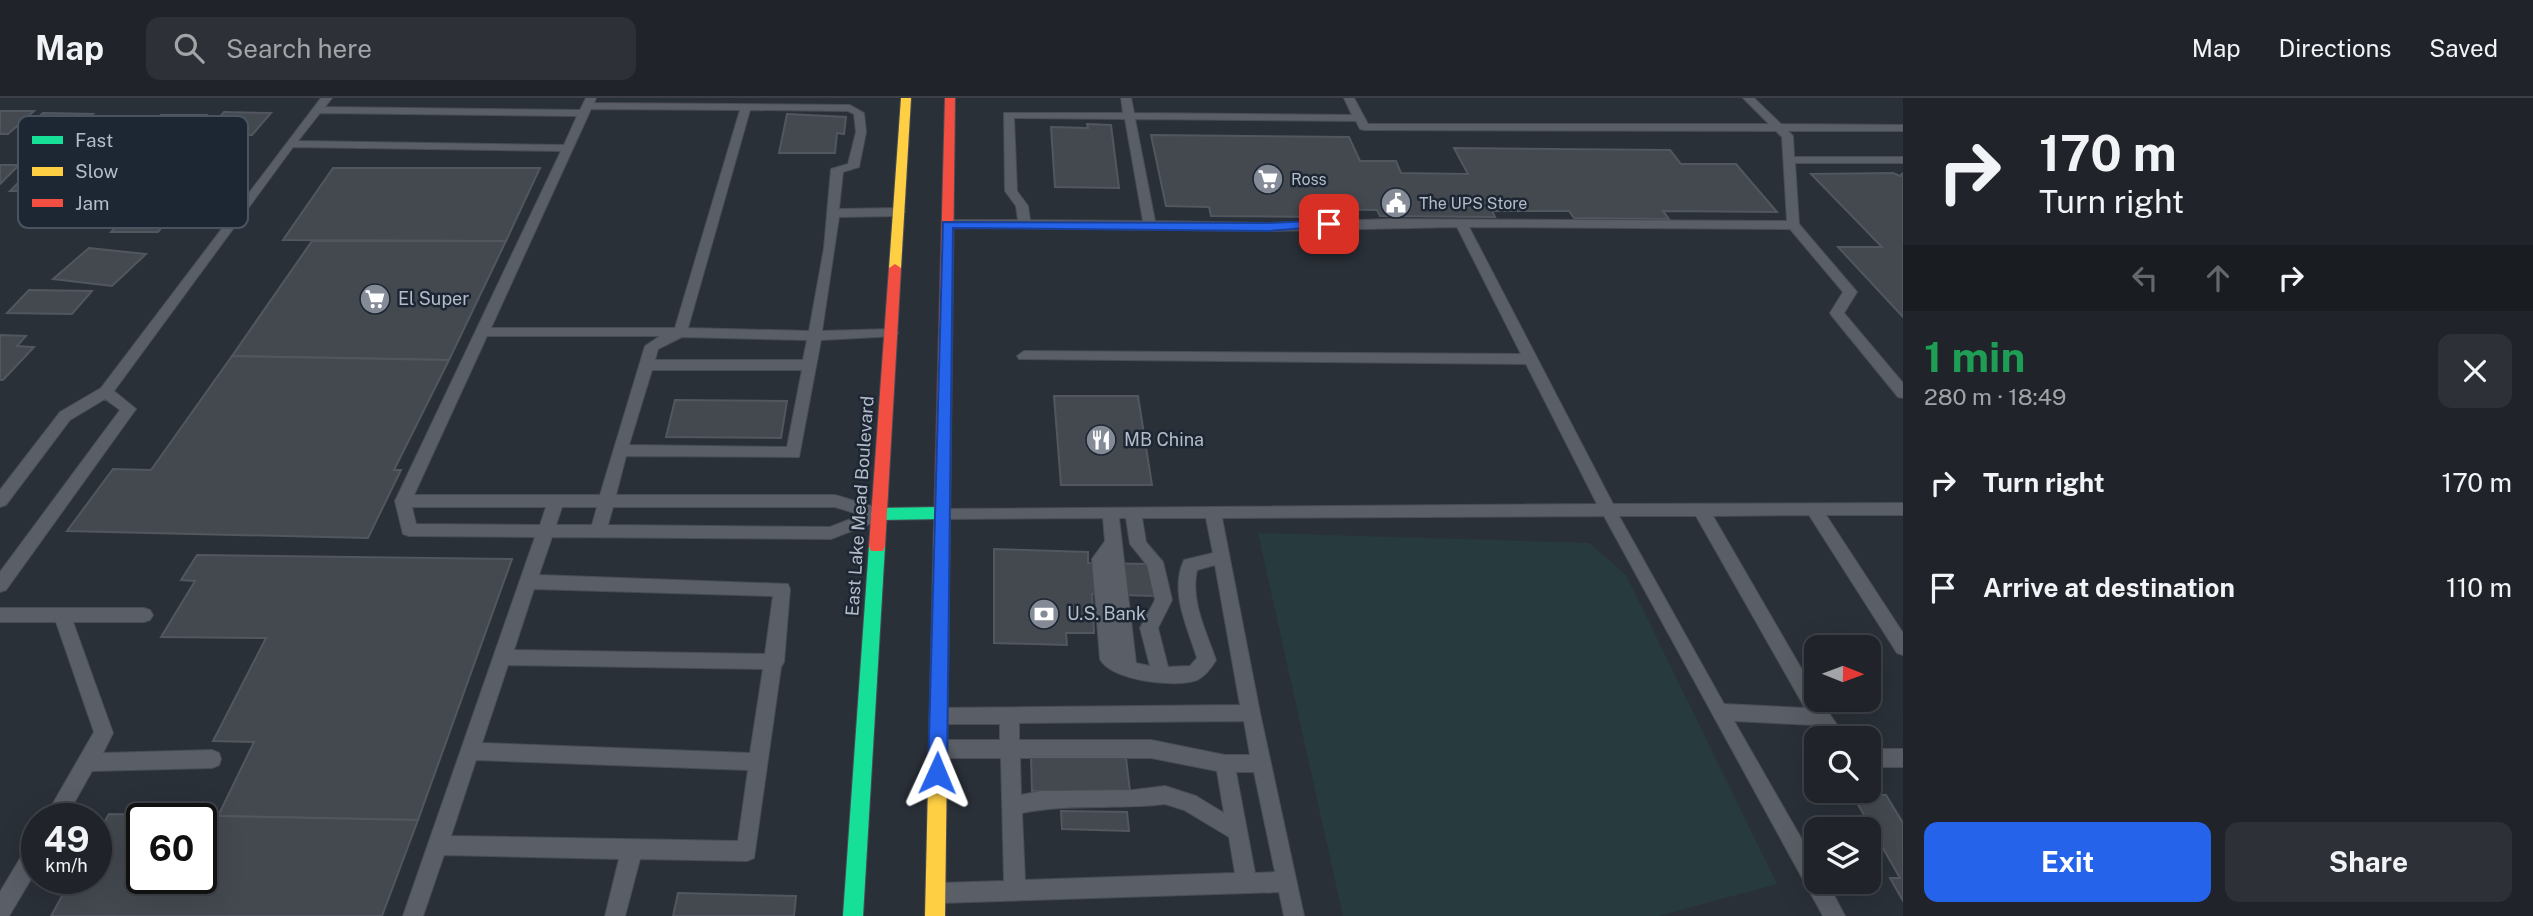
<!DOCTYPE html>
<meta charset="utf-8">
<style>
:root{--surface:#20242a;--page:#2d3036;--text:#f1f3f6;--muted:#a2a4a8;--line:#3d4147;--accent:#2563eb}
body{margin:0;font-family:"Public Sans",sans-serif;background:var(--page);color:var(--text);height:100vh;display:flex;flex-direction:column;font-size:26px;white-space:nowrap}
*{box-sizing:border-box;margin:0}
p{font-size:23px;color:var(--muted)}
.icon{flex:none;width:38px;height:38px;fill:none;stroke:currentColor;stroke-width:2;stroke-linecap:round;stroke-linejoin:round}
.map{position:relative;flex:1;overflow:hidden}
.sheet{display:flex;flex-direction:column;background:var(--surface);width:630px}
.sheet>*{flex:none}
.top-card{background:#20242a;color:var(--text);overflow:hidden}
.needle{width:46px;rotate:91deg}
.buttons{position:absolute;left:1804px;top:537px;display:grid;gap:14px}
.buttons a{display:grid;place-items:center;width:77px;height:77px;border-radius:14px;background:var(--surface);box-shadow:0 7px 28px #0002,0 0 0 2px var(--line);font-size:35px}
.speed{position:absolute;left:21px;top:705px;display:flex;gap:14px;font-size:35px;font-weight:700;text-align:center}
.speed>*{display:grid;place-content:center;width:91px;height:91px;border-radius:50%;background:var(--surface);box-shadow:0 7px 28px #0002,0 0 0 2px var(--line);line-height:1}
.speed small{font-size:18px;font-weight:400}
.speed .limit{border:4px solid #111;border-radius:10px;background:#fff;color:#111}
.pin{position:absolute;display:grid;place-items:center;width:60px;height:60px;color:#fff;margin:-30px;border-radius:14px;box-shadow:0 4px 10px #0006}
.me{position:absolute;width:77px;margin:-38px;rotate:1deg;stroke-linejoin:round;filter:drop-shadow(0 0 5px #0008)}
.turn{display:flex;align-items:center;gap:24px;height:147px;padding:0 21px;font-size:32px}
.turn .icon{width:91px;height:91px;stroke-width:2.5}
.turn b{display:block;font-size:49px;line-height:60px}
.lanes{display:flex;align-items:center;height:66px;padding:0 21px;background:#0003;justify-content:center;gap:35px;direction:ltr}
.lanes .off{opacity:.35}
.round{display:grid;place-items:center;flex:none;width:74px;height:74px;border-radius:14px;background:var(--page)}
.summary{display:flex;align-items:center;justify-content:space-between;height:119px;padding:0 21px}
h1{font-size:42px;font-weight:700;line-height:52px;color:#1e9e55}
.action{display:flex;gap:14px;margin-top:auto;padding:14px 21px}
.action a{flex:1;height:80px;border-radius:14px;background:var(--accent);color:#fff;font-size:28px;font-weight:700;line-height:80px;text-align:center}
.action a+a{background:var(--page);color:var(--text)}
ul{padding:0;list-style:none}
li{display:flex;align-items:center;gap:21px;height:105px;padding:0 21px}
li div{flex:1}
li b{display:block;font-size:26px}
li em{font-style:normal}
header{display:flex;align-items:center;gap:42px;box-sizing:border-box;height:98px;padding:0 35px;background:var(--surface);border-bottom:2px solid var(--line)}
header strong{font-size:33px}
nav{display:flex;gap:38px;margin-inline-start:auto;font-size:24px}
.search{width:490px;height:63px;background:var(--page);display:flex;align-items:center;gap:18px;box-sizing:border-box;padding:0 24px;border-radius:14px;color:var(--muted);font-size:26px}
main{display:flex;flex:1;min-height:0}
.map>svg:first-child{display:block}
</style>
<header>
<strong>Map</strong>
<div class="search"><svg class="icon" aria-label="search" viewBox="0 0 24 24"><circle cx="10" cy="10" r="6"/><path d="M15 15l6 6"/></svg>Search here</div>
<nav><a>Map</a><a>Directions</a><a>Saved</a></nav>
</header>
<main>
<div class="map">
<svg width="1903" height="818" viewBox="0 0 1903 818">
<rect width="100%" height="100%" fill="#2a3038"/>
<!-- green -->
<path fill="#273a3e" d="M1258,435L1589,445L1626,477L1777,786L1658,818H1343Z"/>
<!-- building -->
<g fill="#444950" stroke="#52575f" stroke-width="2" fill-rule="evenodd">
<path d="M0,13H34L8,36H0Z"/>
<path d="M224,14L271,15L252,37H204Z"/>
<path d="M43,15L93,16L76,32L25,31Z"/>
<path d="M787,16L846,19L844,36L837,35L835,55H779Z"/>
<path d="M161,17H206L186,41H139Z"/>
<path d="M1087,26L1111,27L1119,90L1055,89L1051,29L1088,30Z"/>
<path d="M1151,37L1349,39L1360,63H1396L1401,75L1468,76L1454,50L1670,52L1681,66H1736L1777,114L1663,113L1669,121L1574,120L1569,113H1492L1495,119L1380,118L1377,112L1315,111L1318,119L1211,118L1209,109L1166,108Z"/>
<path d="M0,67H19L0,86Z"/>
<path d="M333,70H540L506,143L283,142Z"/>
<path d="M1893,75L1900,78L1903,75V219L1838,149H1882L1811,76Z"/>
<path d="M27,76H82L66,93H10Z"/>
<path d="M145,95H179L159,119H170L158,134H111Z"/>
<path d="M312,143H506L449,262L232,258Z"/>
<path d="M89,150L146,156L112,188L53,181Z"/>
<path d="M29,192L92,193L72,216L7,215Z"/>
<path d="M0,237L26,238L17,248L34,249L3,282H0Z"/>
<path d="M232,258L449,262L394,372H401L368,440L67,433L113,371L151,372Z"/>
<path d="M1054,298H1138L1152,387H1061Z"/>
<path d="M675,302L787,303L781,340L666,339Z"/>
<path d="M994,451L1088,454V465L1151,466L1154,498L1092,496L1094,535H1066L1067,547L994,545Z"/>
<path d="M197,457L512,461L418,722L218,718L254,644L213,643L266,540L161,539L195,483L181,482Z"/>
<path d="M1031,660H1126L1130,693H1032Z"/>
<path d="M1852,696L1886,697L1903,725V803L1890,780H1900Z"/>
<path d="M1061,713L1127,714L1129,733L1062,731Z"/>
<path d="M109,716L218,718L418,722L382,818H51L72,780H96V738ZM142,721H201V780H142Z"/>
<path d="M678,795L796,798L794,818H673Z"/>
</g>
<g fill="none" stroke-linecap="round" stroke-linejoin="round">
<!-- lane casing -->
<g stroke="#484c53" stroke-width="2">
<g id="lane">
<path d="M321,0H332L325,9L580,12L586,0H596L594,5L850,7L864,15L866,34L859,69L843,74L839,111L899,110L905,114L899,118L839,119L822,233L891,231L896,232L898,235L896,238L821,242L799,359L626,358L616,397H835L885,412L887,416L885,420L831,441L552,439L539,477L788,486L790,491L784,564L781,569L754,760L747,763L640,761L625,818H605L619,761L444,757L423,818H403L535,439L409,438L403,436L395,403L561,53L293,49L114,293L136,311L6,492L0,494V474L120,312L105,301L70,322L6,407L0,409V392L60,314L101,290ZM591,11L740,12L675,230H491ZM750,12L848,13L854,16L856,34L848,66L831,71L824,150L809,233L688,230ZM320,15L577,18L564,47L298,43ZM487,238H660L645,248L600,397H414ZM682,239L807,242L803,262H655L658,251ZM652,272H802L787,349L629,347ZM412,409H546L540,427L416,426ZM562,409H597L592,427H556ZM613,409H835L861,417L830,429L608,427ZM534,491L773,498L765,556L514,552ZM508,567L763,571L750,655L482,645ZM476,662L748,672L738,743L451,738Z"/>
<path d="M1121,0H1131L1134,15L1352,17L1344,0H1354L1368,26H1769L1743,0H1754L1781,26L1903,27V33H1788L1793,38L1794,59H1903V65H1795L1799,126L1857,194L1844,215L1903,285V300L1898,299L1832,218L1830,215L1843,194L1790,131L1469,129L1613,406L1903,405V417H1826L1903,535V557L1897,555L1809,417L1713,418L1816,596V602H1820L1846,640H1826L1815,627L1734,623L1816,766V784H1827L1845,818H1823L1604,418L1222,420L1260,615L1304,818H1284L1279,794L939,805L932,802L929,795L932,788L939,785L1004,783L1001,660H940L933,657L931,651L933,645L940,642H1000V626H940L933,624L931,618L933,612L940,610L1240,607L1215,467L1197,472C1190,503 1206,533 1216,562C1212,569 1205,578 1197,582C1176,590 1111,583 1100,561L1092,461L1105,443L1103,420L943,421L937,419L935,415L937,411L1597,406L1526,266L1019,261L1017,258L1024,253L1521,256L1457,129L1268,133L943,129V123L947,122H1018L1016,108L1005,93L1004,15H1123ZM1014,20L1125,21L1143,123L1030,122L1028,108L1017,93ZM1135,21L1356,23L1360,31L1364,32L1776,33L1782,39L1787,123L1391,121L1268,125L1155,123ZM1619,418H1696L1805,610L1724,606ZM1119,420H1126L1130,446L1147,467L1155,502L1140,530L1150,568L1136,565ZM1142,420H1206L1213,455L1184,462C1169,494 1188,530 1197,560L1190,568L1168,569L1158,530L1172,502L1163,464L1146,444ZM1244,623L1250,657H1225L1151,642H1019V625ZM1020,660H1151L1217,673L1224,715L1196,698L1165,688L1133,692L1041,693L1021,697ZM1236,674H1254L1275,774L1255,775ZM1165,706L1184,712L1229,739L1235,775L1025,782L1022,715C1069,705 1118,712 1165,706Z"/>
<path d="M0,510H144L150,512L153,517L150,522L144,524H73L113,635L103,655L212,652L219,655L221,661L219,667L212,670L92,673L65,721H44L94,634L56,524H0Z"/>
<rect x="1869" y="651" width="34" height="18"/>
<path d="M37,741V771L9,818H0V794L30,744Z"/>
</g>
</g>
<!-- fast casing -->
<g stroke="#484c55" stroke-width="2">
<g id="fast">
<path d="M941,409L947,411L949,415L947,419L941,421L879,422L873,420L871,416L873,412L879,410Z"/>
<path d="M877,442L883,443L885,448L863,818H843L869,448L871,443Z"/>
</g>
</g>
<!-- slow casing -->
<g stroke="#484c55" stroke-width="2">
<g id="slow">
<path d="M901,0H911L901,170L895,174L889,170Z"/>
<path d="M942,420L948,422L950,426L945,818H925L934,426L936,422Z"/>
</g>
</g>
<!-- jam casing -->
<g stroke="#484c55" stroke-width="2">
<g id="jam">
<path d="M945,0H955L950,426L948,430H936L934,426Z"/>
<path d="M895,166L901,170L885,448L883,453H871L869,448L889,170Z"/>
</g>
</g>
<!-- lane -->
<use href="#lane" fill="#5a5e66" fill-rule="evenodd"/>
<!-- fast -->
<use href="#fast" fill="#16e098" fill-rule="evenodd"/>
<!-- slow -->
<use href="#slow" fill="#ffcf43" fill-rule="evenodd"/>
<!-- jam -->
<use href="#jam" fill="#f24e42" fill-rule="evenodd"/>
</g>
<!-- route -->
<path fill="#2563eb" stroke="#184099" stroke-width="2" d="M1329,122L1336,126L1334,128L1268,133L953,130L947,675L944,681L937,684L930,681L928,675L943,124L1268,125Z"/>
<!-- icons -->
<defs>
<g id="supermarket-disc" transform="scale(1.575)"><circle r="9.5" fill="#848b96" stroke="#1d2633"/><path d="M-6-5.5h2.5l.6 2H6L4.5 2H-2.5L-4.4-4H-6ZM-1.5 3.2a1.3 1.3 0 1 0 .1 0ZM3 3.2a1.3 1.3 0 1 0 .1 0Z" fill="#fff"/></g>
<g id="civic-disc" transform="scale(1.575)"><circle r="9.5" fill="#848b96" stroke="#1d2633"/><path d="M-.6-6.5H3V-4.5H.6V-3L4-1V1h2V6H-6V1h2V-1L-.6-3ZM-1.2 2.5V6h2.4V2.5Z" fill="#fff"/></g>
<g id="restaurant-disc" transform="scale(1.575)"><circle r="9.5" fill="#848b96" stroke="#1d2633"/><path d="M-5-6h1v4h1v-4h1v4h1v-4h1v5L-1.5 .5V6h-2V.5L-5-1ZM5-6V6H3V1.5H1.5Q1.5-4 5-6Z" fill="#fff"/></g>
<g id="bank-disc" transform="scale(1.575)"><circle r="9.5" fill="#848b96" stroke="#1d2633"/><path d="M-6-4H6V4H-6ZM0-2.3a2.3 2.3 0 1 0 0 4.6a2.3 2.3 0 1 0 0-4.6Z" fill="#fff"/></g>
</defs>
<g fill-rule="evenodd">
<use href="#supermarket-disc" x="1268" y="81"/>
<use href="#civic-disc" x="1396" y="105"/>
<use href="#supermarket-disc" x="375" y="201"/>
<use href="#restaurant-disc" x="1101" y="342"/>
<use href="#bank-disc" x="1044" y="516"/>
</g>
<g text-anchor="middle" stroke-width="5" stroke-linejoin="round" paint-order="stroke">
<!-- far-poi labels -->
<g font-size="16" fill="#b4bcc9" stroke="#1d2633" text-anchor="start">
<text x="1291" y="87">Ross</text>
<text x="1419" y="111">The UPS Store</text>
</g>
<!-- poi labels -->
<g font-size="18" fill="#b4bcc9" stroke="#1d2633" text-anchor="start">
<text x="398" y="207">El Super</text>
<text x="1124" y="348">MB China</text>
<text x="1067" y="522">U.S. Bank</text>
</g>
<!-- street labels -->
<g font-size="18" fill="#b4bcc9" stroke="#1d2633">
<text transform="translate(860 408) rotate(-86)" y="6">East Lake Mead Boulevard</text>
</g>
</g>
<!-- legend -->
<rect x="18" y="18" width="230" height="112" rx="10" fill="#1d2633" stroke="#4a5360" stroke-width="2"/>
<rect x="32" y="38" width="31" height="8" fill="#16e098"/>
<rect x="32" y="69" width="31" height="9" fill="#ffcf43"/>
<rect x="32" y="101" width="31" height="8" fill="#f24e42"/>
<g font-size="19" fill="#b4bcc9">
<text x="75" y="49">Fast</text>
<text x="75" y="80">Slow</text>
<text x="75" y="112">Jam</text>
</g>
</svg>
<div class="buttons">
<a><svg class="needle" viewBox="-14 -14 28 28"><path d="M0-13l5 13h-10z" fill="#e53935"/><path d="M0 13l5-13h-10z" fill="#a2a4a8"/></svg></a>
<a><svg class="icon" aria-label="search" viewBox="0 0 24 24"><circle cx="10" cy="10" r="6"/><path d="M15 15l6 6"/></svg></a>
<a><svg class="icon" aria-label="layers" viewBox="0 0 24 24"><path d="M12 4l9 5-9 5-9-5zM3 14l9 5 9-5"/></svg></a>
</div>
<div class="speed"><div>49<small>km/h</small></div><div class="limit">60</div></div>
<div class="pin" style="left:1329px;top:126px;background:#d93025"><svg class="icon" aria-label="arrive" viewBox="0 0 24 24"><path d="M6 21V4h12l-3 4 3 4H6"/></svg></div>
<svg class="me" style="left:937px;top:675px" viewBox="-20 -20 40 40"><path d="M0-17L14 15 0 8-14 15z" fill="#2563eb" stroke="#fff" stroke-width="4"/></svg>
</div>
<section class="sheet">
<div class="top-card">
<div class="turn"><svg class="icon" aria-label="right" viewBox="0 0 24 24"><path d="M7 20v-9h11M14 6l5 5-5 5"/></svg><div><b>170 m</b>Turn right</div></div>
<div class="lanes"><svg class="icon off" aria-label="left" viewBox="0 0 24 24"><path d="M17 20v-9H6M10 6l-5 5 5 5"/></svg><svg class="icon off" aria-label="ahead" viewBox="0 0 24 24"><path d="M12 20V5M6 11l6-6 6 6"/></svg><svg class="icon" aria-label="right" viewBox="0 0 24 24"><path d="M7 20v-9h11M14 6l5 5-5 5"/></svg></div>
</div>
<div class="summary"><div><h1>1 min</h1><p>280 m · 18:49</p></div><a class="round"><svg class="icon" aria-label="close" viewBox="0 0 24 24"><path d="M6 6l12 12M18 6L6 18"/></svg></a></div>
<ul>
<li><svg class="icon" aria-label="right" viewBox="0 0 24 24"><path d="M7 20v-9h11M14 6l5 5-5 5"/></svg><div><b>Turn right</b></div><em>170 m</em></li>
<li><svg class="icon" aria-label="arrive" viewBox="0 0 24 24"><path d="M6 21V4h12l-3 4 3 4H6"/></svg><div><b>Arrive at destination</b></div><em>110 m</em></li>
</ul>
<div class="action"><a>Exit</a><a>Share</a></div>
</section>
</main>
